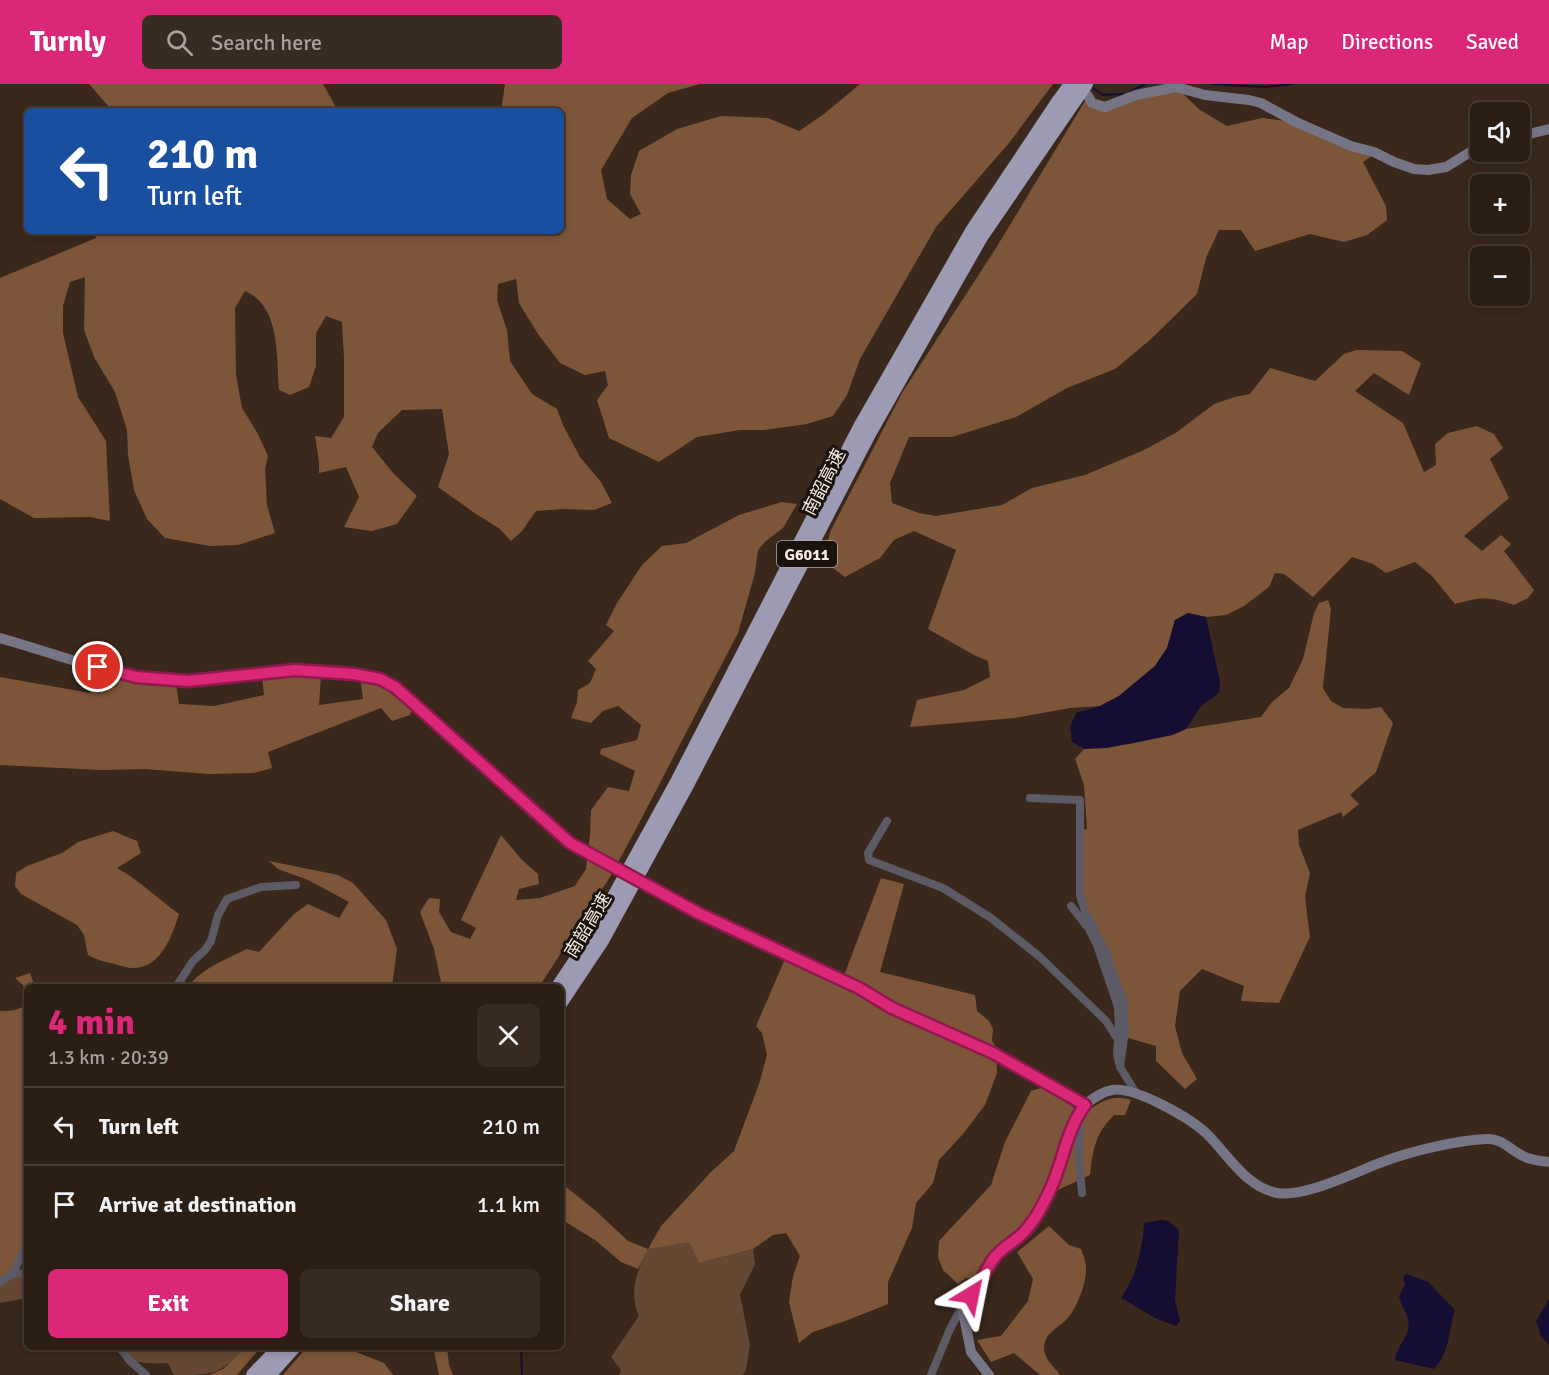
<!DOCTYPE html>
<meta charset="utf-8">
<style>
:root{--surface:#2b1e14;--page:#372b22;--text:#f1f3f6;--muted:#a6a2a0;--line:#473c34;--accent:#db2777}
body{margin:0;font-family:Signika,"Noto Sans SC",sans-serif;background:var(--page);color:var(--text);height:100vh;display:flex;flex-direction:column;font-size:22px;white-space:nowrap}
*{box-sizing:border-box;margin:0}
p{font-size:20px;color:var(--muted)}
.icon{flex:none;width:33px;height:33px;fill:none;stroke:currentColor;stroke-width:2;stroke-linecap:round;stroke-linejoin:round}
.map{position:relative;flex:1;overflow:hidden}
.side{position:absolute;left:24px;top:900px;width:540px;height:366px;display:flex;flex-direction:column;background:var(--surface);border-radius:9px;box-shadow:0 3px 9px #0003,0 0 0 2px var(--line)}
.side>*{flex:none}
.guide{position:absolute;left:24px;top:24px;width:540px;height:126px;border-radius:9px;box-shadow:0 3px 9px #0003,0 0 0 2px var(--line);background:#1a4fa0;color:#fff;overflow:hidden}
.buttons{position:absolute;left:1470px;top:18px;display:grid;gap:12px}
.buttons a{display:grid;place-items:center;width:60px;height:60px;border-radius:9px;background:var(--surface);box-shadow:0 3px 9px #0003,0 0 0 2px var(--line);font-size:30px}
.pin{position:absolute;display:grid;place-items:center;width:51px;height:51px;color:#fff;margin:-26px;border:3px solid #fff;border-radius:50%;box-shadow:0 2px 6px #0007}
.me{position:absolute;width:66px;margin:-33px;rotate:35deg;stroke-linejoin:round;filter:drop-shadow(0 0 4px #0008)}
.turn{display:flex;align-items:center;gap:21px;height:126px;padding:0 24px;font-size:27px}
.turn .icon{width:78px;height:78px;stroke-width:2.5}
.turn b{display:block;font-size:42px;line-height:51px}
.round{display:grid;place-items:center;flex:none;width:63px;height:63px;border-radius:9px;background:var(--page)}
.headline{display:flex;align-items:center;justify-content:space-between;height:102px;padding:0 24px}
h1{font-size:36px;font-weight:700;line-height:45px;color:var(--accent)}
.button{display:flex;gap:12px;margin-top:auto;padding:12px 24px}
.button a{flex:1;height:69px;border-radius:9px;background:var(--accent);color:#fff;font-size:24px;font-weight:700;line-height:69px;text-align:center}
.button a+a{background:var(--page);color:var(--text)}
ul{padding:0;list-style:none}
li{display:flex;align-items:center;gap:18px;height:78px;padding:0 24px;border-top:2px solid var(--line)}
li div{flex:1}
li b{display:block;font-size:22px}
li em{font-style:normal}
header{display:flex;align-items:center;gap:36px;box-sizing:border-box;height:84px;padding:0 30px;background:var(--accent);color:#fff}
header strong{font-size:28px}
nav{display:flex;gap:33px;margin-inline-start:auto;font-size:21px}
.search{width:420px;height:54px;background:var(--page);display:flex;align-items:center;gap:15px;box-sizing:border-box;padding:0 21px;border-radius:9px;color:var(--muted);font-size:22px}
.map>svg:first-child{display:block}
</style>
<header>
<strong>Turnly</strong>
<div class="search"><svg class="icon" aria-label="search" viewBox="0 0 24 24"><circle cx="10" cy="10" r="6"/><path d="M15 15l6 6"/></svg>Search here</div>
<nav><a>Map</a><a>Directions</a><a>Saved</a></nav>
</header>
<div class="map">
<svg width="1549" height="1291" viewBox="0 0 1549 1291">
<rect width="100%" height="100%" fill="#39281b"/>
<!-- green -->
<g fill="#654833">
<path d="M689,1157L699,1179L753,1165L755,1180L740,1211L750,1261L746,1286L743,1291H619L621,1286L611,1273L639,1232C628,1208 637,1187 648,1165Z"/>
<path d="M13,1189L27,1190V1214L0,1219V1198Z"/>
<path d="M113,1263H246L247,1264C216,1291 216,1291 174,1291L168,1279C149,1280 125,1280 113,1263Z"/>
</g>
<!-- forest -->
<g fill="#7d5639">
<path d="M89,0H323L338,27H108L110,24Z"/>
<path d="M505,0H700L668,9L632,34L601,86L607,115L630,135L641,130L630,110L631,91L639,67L677,45L721,32L768,34L799,47L824,30L860,0H1053L1009,59L936,143L860,275L847,311L833,332L807,340L764,346H740L697,353L659,378L609,354L597,316L608,301L605,287L585,291L560,279L538,250L519,219L516,195L498,200L497,216L507,246L510,277L532,310L557,325L563,341L580,373L601,398L612,419L594,426L563,425L536,427L522,447L511,457L500,445L476,430L438,403L449,370L442,325L402,326L378,349L372,363L394,390L417,412L397,440L372,447L344,443L359,413L346,383L319,389V378L315,352L331,354L344,333V274L342,238L326,232L316,249V282L309,303L290,311L279,306C276,274 281,222 245,207L235,224L236,291L242,324L258,350L268,372L265,385L267,421L275,449L238,461L210,462L165,454L147,435L134,406L128,371L127,346L115,308L94,273L84,246L85,193L70,198L63,222V249L78,313L106,357L110,437L90,433L34,434L0,415V194L96,154L95,147H561V27H501Z"/>
<path d="M1176,3L1200,26L1227,42L1262,34L1296,38L1373,71L1363,78L1386,122L1387,136L1367,151L1344,158L1310,150L1255,167L1241,146H1219L1206,174L1197,210L1150,256L1115,285L1067,304L1016,333L952,353H909L890,399L892,419L919,429L936,432L1002,421L1032,404L1085,391L1144,366L1177,348L1214,320L1235,313L1250,310L1270,284L1315,297L1344,270L1356,266L1402,267L1421,279L1409,311L1374,289L1355,307L1403,339L1424,388L1436,381L1435,360L1448,349L1477,342L1494,350L1503,364L1490,375L1509,414L1464,452L1482,467L1501,451L1511,460L1504,467L1534,506L1528,514L1514,521C1488,512 1481,513 1455,520L1432,492L1415,478L1386,489L1373,480L1352,473L1313,513L1284,490L1275,489L1269,503L1244,522L1226,531L1206,533L1188,529L1175,536L1167,564L1155,582L1119,612L1100,622L1070,624L1015,634L910,643L917,616L964,606L990,593L988,577L974,571L928,545L956,466L914,447L894,456L880,474L845,493L822,476L831,446L902,309L996,164L1088,12L1098,22Z"/>
<path d="M782,418L797,420L783,444L766,457L758,466L755,489L738,549L636,745L610,793L539,903H442L434,865L420,828L429,814L440,815L439,828L451,848L470,855L476,844L461,836L501,751L522,776L538,790L539,800L519,805L516,816L540,814L575,802L586,785L590,751L591,726L608,703L629,707L635,687L600,670L601,665L637,656L641,641L618,622L603,627L591,639L571,634L577,618L578,606L590,599L596,585L588,577L614,547L606,541L617,519L642,481L662,462L686,459L739,431Z"/>
<path d="M1328,516L1331,525L1323,604L1331,617L1343,624L1367,625L1381,623L1393,639L1376,688L1350,711L1359,720L1343,733L1341,728L1298,746L1299,761L1310,789L1305,813L1310,853L1279,919L1241,917L1244,902L1202,885L1180,907L1175,942L1182,969L1197,995L1185,1005L1156,977V962L1125,953L1080,812L1081,746L1087,745L1084,701L1075,675L1084,665L1130,660L1172,651L1186,645L1261,633L1272,618L1289,604L1303,575L1314,529L1319,519Z"/>
<path d="M96,588L151,602L176,601L179,620L214,622L264,611L262,593L321,592L319,621L363,615L361,599L379,601L412,625L410,631L392,637L381,624L268,668L272,684L254,689L208,690L145,685L101,686L0,681V593L90,609Z"/>
<path d="M113,747L137,757L141,769L117,784C140,797 158,815 179,830C172,852 161,884 133,884C127,884 121,882 115,880C105,878 97,876 88,871L84,851L77,841L21,810L15,802L16,789L27,782L62,769L78,758Z"/>
<path d="M269,777L338,791L353,799L386,836L397,865L392,903H189C196,887 231,873 247,865L259,868L294,830L308,820L339,834L349,818L308,796L278,785Z"/>
<path d="M881,794L904,800L880,888L975,911L977,927L989,937L993,945L992,957L996,963L997,989L985,1021L963,1050L939,1076L933,1099L916,1119L912,1144L888,1198V1220L848,1236L813,1248L799,1259L789,1218L793,1192L800,1172L786,1149L773,1151L753,1165L699,1179L689,1158L648,1165L638,1185L621,1178L595,1156L561,1135V1099L596,1127L628,1157L648,1165L661,1142L712,1087L734,1067L759,1000L767,971L762,949L756,942L785,875L840,902Z"/>
<path d="M30,889L35,903H27V913L23,901L15,894Z"/>
<path d="M27,918V1102L22,1128L27,1148V1161L17,1183L0,1198V927C10,927 21,927 27,918Z"/>
<path d="M1044,1003L1074,1024L1087,1027C1103,1017 1112,1010 1131,1016L1125,1031H1114C1095,1050 1093,1065 1090,1091L1060,1105L1039,1118L1028,1137L989,1170L978,1194H966L958,1200L943,1186L938,1173L939,1157L991,1101L1005,1058L1031,1007Z"/>
<path d="M1049,1142L1069,1161L1081,1165C1083,1171 1086,1177 1086,1183C1087,1198 1077,1224 1067,1235C1058,1244 1045,1249 1044,1263C1044,1276 1054,1282 1060,1291H1040L1014,1269L991,1278L977,1256L1001,1252L1028,1217L1033,1195L1017,1168Z"/>
<path d="M247,1263H261L237,1291H209L223,1285Z"/>
<path d="M307,1263H343L384,1279L393,1291H283Z"/>
<path d="M433,1263H447L449,1281L453,1291H439Z"/>
</g>
<!-- water -->
<g fill="#160e32">
<path d="M1188,529L1206,533L1220,598L1219,609L1201,622L1186,645L1172,651L1107,664L1084,665L1072,658L1070,643L1076,629L1100,622L1119,612L1155,582L1167,564L1175,536Z"/>
<path d="M1162,1136L1168,1137L1179,1146L1175,1216L1180,1237L1176,1242L1157,1235L1121,1214C1137,1190 1142,1167 1144,1139Z"/>
<path d="M1407,1190L1428,1198L1455,1226C1448,1248 1450,1268 1434,1285L1395,1276C1397,1262 1403,1260 1407,1249C1413,1235 1401,1224 1399,1212L1405,1201L1403,1192Z"/>
<path d="M1549,1215V1261L1541,1252L1536,1237Z"/>
</g>
<g fill="none" stroke-linecap="round" stroke-linejoin="round">
<!-- stream -->
<g stroke="#160e32" stroke-width="2">
<path d="M1212,0L1265,3L1293,0"/>
<path d="M1091,3L1103,11L1125,10"/>
<path d="M1130,8L1145,0"/>
<path d="M521,1263L522,1291"/>
</g>
<!-- street -->
<g stroke="#5c5b65" stroke-width="8">
<path d="M1030,714L1080,716V812L1085,827L1108,872L1111,884L1123,916L1125,946L1120,983L1136,1009"/>
<path d="M887,737L868,769L869,776L943,804L991,834L1040,873L1106,937L1119,957"/>
<path d="M1071,822L1089,845L1097,861L1118,923L1119,946L1117,970L1119,979"/>
<path d="M176,903L193,877L205,866L211,857L218,831L227,815L261,803L296,801"/>
<path d="M1080,1033L1079,1076L1082,1109"/>
<path d="M13,1189L27,1190"/>
<path d="M0,1198L13,1189L27,1160"/>
<path d="M120,1263L129,1276L146,1291"/>
<path d="M931,1291L950,1245L962,1223"/>
</g>
<!-- secondary -->
<g stroke="#767585" stroke-width="10">
<path d="M1076,4L1088,12L1092,19L1105,23L1136,11L1176,3L1205,11L1249,16L1261,19L1296,38L1351,62L1374,68L1394,78L1414,85L1428,86L1446,83L1480,62"/>
<path d="M1520,52L1549,45"/>
<path d="M0,554C54,569 108,591 164,596C238,602 324,567 395,603L570,759L599,774"/>
<path d="M674,816L859,904L892,924L993,969L1085,1021C1093,1014 1101,1008 1112,1006C1135,1002 1192,1035 1208,1051C1228,1071 1246,1103 1277,1109C1305,1114 1357,1087 1385,1077C1412,1067 1458,1056 1487,1055C1501,1054 1511,1066 1523,1072C1530,1076 1540,1077 1549,1078"/>
<path d="M989,1291L971,1268L963,1228L964,1219L980,1201L993,1174L1019,1153L1036,1134L1052,1102L1062,1069L1080,1027"/>
</g>
<!-- highway -->
<g stroke="#9d9bb3" stroke-width="14">
<path d="M558,903L594,849L678,696L860,343L972,147L1058,18"/>
<path d="M561,918L603,855L687,701L870,348L981,153L1066,29"/>
<path d="M253,1291L280,1263"/>
<path d="M269,1291L294,1263"/>
</g>
<!-- secondary-bridge -->
<path stroke="#767585" stroke-width="10" d="M599,774L674,816"/>
<!-- highway-bridge -->
<g stroke="#9d9bb3" stroke-width="14">
<path d="M1058,18L1071,0"/>
<path d="M1066,29L1086,0"/>
</g>
</g>
<g fill="none" stroke-linecap="round" stroke-linejoin="round">
<!-- route casing -->
<g stroke="#8e194d" stroke-width="15">
<path id="route" d="M98,583L136,593L188,597L295,586L354,590L380,595L395,603L421,626L570,759L698,829L859,904L892,924L993,969L1085,1021C1066,1046 1063,1079 1050,1106C1042,1123 1034,1139 1020,1152C1012,1159 1002,1164 995,1173C986,1183 983,1198 971,1211"/>
</g>
<!-- route -->
<use href="#route" stroke="#db2777" stroke-width="10"/>
</g>
<g text-anchor="middle" stroke-width="6" stroke-linejoin="round" paint-order="stroke">
<!-- shield labels -->
<rect fill="#1a120d" stroke="#b4a9a2" stroke-width="1.5" x="777" y="457" width="60" height="26" rx="4.5"/>
<g font-size="16" font-weight="bold" fill="#f6eae2">
<text x="807" y="476">G6011</text>
</g>
<!-- street labels -->
<g font-size="18" fill="#f6eae2" stroke="#1a120d">
<text transform="translate(824 398) rotate(-63)" y="6">南韶高速</text>
<text transform="translate(588 841) rotate(-59)" y="6">南韶高速</text>
</g>
</g>
</svg>
<div class="buttons">
<a><svg class="icon" aria-label="sound" viewBox="0 0 24 24"><path d="M4 9h4l5-4v14l-5-4H4zM17 9q2 3 0 6"/></svg></a>
<a>+</a>
<a>−</a>
</div>
<div class="pin" style="left:98px;top:583px;background:#d93025"><svg class="icon" aria-label="arrive" viewBox="0 0 24 24"><path d="M6 21V4h12l-3 4 3 4H6"/></svg></div>
<svg class="me" style="left:971px;top:1211px" viewBox="-20 -20 40 40"><path d="M0-17L14 15 0 8-14 15z" fill="#db2777" stroke="#fff" stroke-width="4"/></svg>
<div class="guide">
<div class="turn"><svg class="icon" aria-label="left" viewBox="0 0 24 24"><path d="M17 20v-9H6M10 6l-5 5 5 5"/></svg><div><b>210 m</b>Turn left</div></div>
</div>
<section class="side">
<div class="headline"><div><h1>4 min</h1><p>1.3 km · 20:39</p></div><a class="round"><svg class="icon" aria-label="close" viewBox="0 0 24 24"><path d="M6 6l12 12M18 6L6 18"/></svg></a></div>
<ul>
<li><svg class="icon" aria-label="left" viewBox="0 0 24 24"><path d="M17 20v-9H6M10 6l-5 5 5 5"/></svg><div><b>Turn left</b></div><em>210 m</em></li>
<li><svg class="icon" aria-label="arrive" viewBox="0 0 24 24"><path d="M6 21V4h12l-3 4 3 4H6"/></svg><div><b>Arrive at destination</b></div><em>1.1 km</em></li>
</ul>
<div class="button"><a>Exit</a><a>Share</a></div>
</section>
</div>
